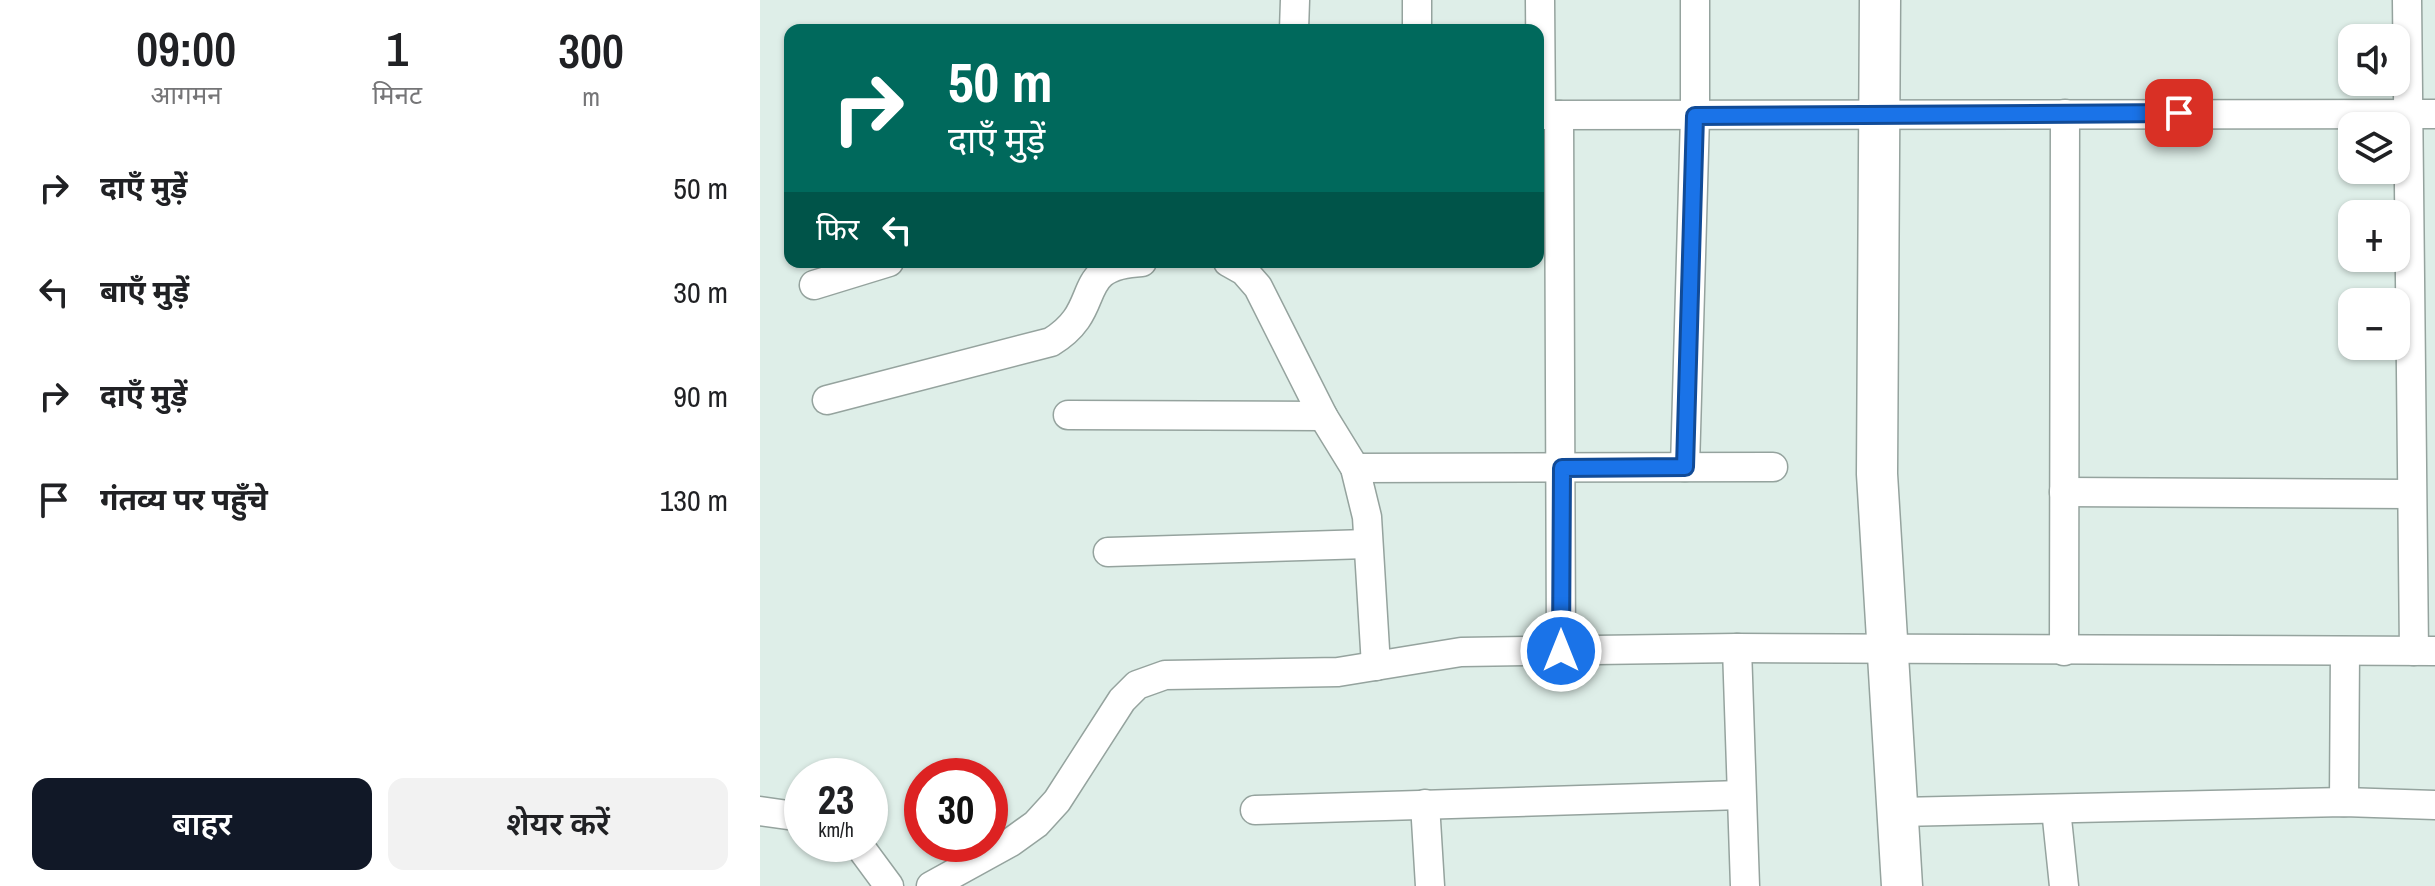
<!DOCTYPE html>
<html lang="hi">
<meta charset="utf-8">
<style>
:root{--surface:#fff;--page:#f2f2f2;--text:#202124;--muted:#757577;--accent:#111827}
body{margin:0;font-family:"Archivo Narrow","Noto Sans Devanagari",sans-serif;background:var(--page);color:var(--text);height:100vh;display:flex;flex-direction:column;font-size:30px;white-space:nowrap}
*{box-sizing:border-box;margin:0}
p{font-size:26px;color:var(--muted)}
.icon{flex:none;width:44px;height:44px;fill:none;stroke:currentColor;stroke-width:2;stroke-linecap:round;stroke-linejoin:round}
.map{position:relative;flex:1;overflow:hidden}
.side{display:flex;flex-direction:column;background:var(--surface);width:760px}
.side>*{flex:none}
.banner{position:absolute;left:24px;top:24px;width:760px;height:244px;border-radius:16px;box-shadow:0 2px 6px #0004;background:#00695c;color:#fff;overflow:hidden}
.controls{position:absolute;left:1578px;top:24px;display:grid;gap:16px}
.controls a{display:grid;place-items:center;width:72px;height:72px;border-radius:16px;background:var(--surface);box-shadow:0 2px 6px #0004;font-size:40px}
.speed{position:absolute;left:24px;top:758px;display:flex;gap:16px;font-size:40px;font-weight:700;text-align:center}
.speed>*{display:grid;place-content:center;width:104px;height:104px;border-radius:50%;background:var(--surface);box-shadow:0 2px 6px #0004;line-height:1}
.speed small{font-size:20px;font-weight:400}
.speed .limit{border:12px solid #d22;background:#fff;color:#111}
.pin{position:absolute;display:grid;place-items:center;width:68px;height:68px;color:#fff;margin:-34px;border-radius:16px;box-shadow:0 4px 12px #0006}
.me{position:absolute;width:88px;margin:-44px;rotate:0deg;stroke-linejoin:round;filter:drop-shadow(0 0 6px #0008)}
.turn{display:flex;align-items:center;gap:28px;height:168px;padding:0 32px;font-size:36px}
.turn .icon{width:104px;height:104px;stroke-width:2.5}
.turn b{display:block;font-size:56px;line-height:68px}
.then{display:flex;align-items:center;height:76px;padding:0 32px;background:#0003;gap:16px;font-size:30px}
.eta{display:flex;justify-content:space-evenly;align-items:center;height:136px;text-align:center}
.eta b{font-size:48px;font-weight:600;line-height:56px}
.cta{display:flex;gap:16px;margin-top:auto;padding:16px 32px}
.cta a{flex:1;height:92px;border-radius:16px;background:var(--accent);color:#fff;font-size:32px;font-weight:600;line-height:92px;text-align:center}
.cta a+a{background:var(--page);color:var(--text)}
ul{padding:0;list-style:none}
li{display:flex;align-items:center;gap:24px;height:104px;padding:0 32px}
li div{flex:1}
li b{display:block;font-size:30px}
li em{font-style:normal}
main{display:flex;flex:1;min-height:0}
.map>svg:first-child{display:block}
</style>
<main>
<section class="side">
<div class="eta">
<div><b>09:00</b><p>आगमन</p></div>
<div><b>1</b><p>मिनट</p></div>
<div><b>300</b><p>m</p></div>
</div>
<ul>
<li><svg class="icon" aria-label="right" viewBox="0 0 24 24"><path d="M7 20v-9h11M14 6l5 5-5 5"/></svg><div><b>दाएँ मुड़ें</b></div><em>50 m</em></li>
<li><svg class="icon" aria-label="left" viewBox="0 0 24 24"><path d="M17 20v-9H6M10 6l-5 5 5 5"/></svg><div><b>बाएँ मुड़ें</b></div><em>30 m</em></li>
<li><svg class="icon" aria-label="right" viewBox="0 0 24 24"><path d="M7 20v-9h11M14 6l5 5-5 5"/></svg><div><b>दाएँ मुड़ें</b></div><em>90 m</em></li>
<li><svg class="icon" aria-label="arrive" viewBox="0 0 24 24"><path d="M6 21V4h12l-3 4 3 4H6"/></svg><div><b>गंतव्य पर पहुँचे</b></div><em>130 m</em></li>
</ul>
<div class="cta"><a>बाहर</a><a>शेयर करें</a></div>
</section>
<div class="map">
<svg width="1675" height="886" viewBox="0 0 1675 886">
<rect width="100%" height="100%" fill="#deeee8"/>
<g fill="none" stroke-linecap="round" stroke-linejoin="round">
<!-- street casing -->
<g stroke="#95a39e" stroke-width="31">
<g id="street">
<path d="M657,0V30"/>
<path d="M780,0L781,115"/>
<path d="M1647,0L1654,651"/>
<path d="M534,30L535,0"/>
<path d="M778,115L1675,114"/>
<path d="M799,115L801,651"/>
<path d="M468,262L484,271L498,287L563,416L595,468L607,517L616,666"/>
<path d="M54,285L129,262"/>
<path d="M67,400L291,342C347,308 309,266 382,262"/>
<path d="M308,415L563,416"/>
<path d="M925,467L935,116V0"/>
<path d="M595,468L1013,467"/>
<path d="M1304,492L1650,494"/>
<path d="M348,552L607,544"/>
<path d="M977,648L985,886"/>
<path d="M1304,651L1305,114"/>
<path d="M1584,802L1585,651"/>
<path d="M665,804L670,886"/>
<path d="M1296,809L1304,886"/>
<path d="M495,810L981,795"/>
<path d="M0,811L42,817"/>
<path d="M1139,812L1584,802L1675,805"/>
<path d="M98,844L129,886"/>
<path d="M171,886L251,842L276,824L297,801L362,700L377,685L405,675L578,672L701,652L977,648L1675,651"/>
</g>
</g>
<!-- secondary casing -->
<g stroke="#95a39e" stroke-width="43">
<path id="secondary" d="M1120,0L1117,474L1142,886"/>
</g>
<!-- street -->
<use href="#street" stroke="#fff" stroke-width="28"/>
<!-- secondary -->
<use href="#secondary" stroke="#fff" stroke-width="40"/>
</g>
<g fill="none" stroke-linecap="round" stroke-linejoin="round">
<!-- route casing -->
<g stroke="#114b97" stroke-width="20">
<path id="route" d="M801,651L802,468L925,467L935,116L1419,113"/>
</g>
<!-- route -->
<use href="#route" stroke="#1a73e8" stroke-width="14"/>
</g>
</svg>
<div class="controls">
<a><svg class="icon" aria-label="sound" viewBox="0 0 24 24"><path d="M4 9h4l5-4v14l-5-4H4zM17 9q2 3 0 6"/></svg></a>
<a><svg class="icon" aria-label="layers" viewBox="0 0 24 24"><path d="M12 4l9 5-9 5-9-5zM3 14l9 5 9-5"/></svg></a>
<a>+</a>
<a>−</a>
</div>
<div class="speed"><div>23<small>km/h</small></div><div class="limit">30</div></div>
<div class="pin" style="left:1419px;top:113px;background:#d93025"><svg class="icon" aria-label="arrive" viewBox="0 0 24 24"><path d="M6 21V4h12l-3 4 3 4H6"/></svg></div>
<svg class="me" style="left:801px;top:651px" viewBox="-20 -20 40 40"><circle r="17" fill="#1a73e8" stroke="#fff" stroke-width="3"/><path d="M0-11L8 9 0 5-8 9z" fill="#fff"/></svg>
<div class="banner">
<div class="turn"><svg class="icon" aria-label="right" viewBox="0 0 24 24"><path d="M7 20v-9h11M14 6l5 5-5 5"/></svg><div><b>50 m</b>दाएँ मुड़ें</div></div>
<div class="then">फिर<svg class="icon" aria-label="left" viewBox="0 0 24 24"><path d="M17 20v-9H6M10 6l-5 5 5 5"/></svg></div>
</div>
</div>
</main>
